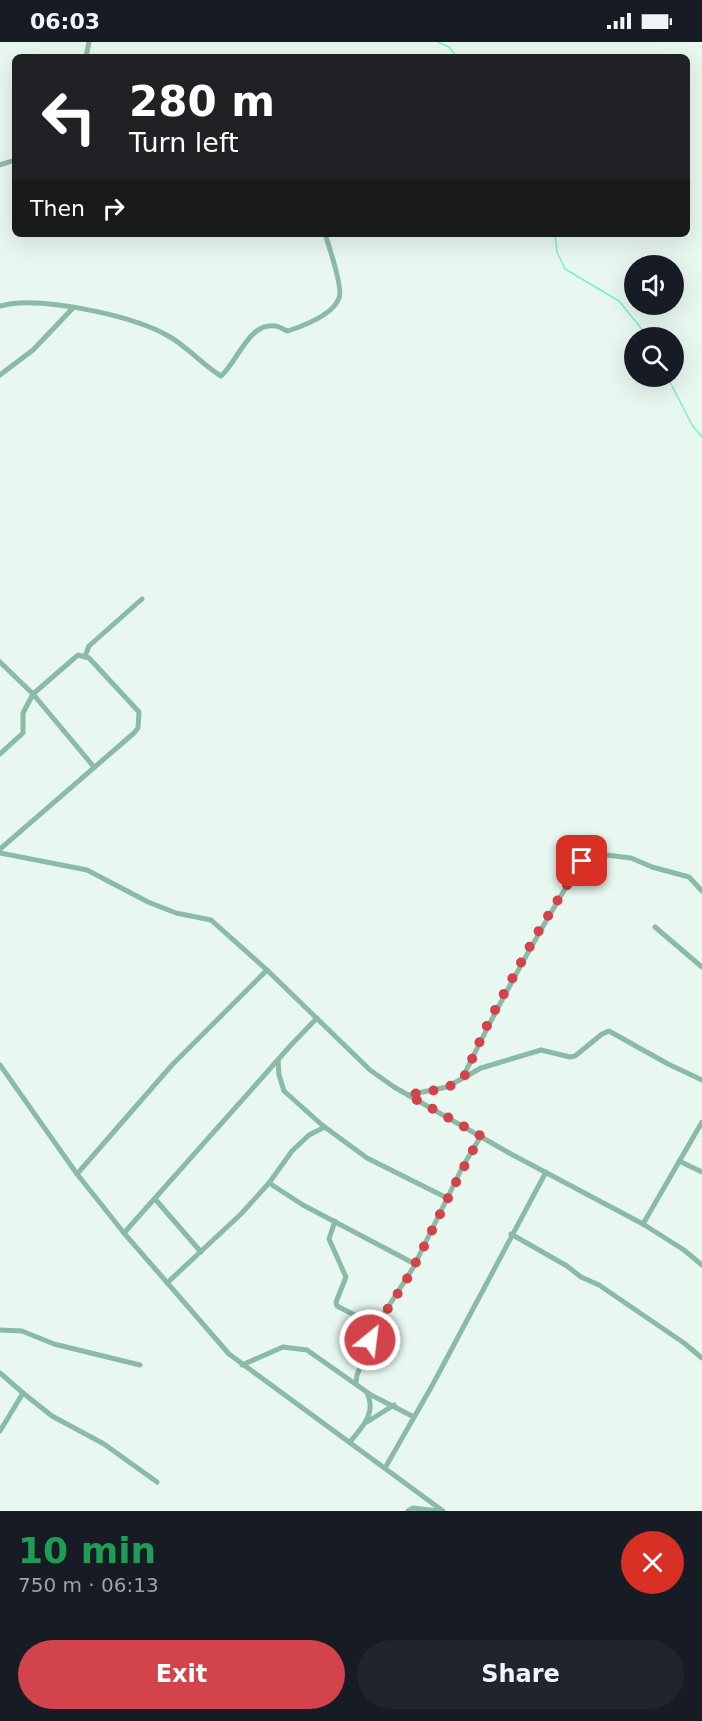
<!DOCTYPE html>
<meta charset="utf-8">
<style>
:root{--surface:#171b24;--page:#20242c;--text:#f1f3f6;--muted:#9ea1a6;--accent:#d3434b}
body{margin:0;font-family:"DejaVu Sans",sans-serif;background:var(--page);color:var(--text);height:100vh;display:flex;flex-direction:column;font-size:22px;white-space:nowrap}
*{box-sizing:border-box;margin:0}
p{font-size:20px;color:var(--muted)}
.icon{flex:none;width:33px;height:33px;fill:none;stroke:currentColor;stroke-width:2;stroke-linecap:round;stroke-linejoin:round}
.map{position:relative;height:1469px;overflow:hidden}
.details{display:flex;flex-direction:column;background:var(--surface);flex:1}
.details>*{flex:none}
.top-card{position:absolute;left:12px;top:12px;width:678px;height:183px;border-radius:9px;box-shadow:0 6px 24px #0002;background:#202124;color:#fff;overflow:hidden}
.fabs{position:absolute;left:624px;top:213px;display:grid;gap:12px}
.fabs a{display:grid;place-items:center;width:60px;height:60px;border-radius:50%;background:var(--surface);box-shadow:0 6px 24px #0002;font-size:30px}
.pin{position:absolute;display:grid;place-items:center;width:51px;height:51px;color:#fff;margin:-26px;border-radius:12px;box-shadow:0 3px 9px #0006}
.me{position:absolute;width:66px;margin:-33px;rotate:29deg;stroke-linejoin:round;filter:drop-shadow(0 0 4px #0008)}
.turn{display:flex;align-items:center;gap:21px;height:126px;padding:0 18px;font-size:27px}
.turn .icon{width:78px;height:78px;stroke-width:2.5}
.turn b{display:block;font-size:42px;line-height:51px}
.then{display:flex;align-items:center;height:57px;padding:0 18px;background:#0003;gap:12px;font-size:22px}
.round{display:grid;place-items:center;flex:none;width:63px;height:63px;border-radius:32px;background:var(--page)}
.overview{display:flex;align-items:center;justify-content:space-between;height:102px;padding:0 18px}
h1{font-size:36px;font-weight:800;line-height:45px;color:#1e9e55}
.button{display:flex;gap:12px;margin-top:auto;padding:12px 18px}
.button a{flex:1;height:69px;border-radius:36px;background:var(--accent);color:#fff;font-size:24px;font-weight:800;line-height:69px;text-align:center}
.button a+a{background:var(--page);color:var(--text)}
.status{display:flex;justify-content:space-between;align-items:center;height:42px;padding:0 30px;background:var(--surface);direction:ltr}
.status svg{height:16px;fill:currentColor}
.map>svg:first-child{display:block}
</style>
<div class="status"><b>06:03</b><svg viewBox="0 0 49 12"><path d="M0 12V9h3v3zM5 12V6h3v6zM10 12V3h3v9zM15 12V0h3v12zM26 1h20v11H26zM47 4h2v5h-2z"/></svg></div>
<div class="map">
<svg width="702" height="1469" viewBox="0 0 702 1469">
<rect width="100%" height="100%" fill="#e8f7f0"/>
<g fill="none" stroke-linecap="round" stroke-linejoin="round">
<!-- stream -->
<g stroke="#78f2c7" stroke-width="1.5">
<path d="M438,0L449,5L457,15"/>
<path d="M555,192L557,210L565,227L619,259L649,296"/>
<path d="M667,334L692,383L702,395"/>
</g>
<!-- minor -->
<g stroke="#8bbba7" stroke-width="5">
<path d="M86,15L89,0"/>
<path d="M0,123L15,118"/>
<path d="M0,264C6,263 12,261 18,261C58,259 135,274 170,295C188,305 202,323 221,334C238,319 249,280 275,284C279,284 284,288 288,289C303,284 333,273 339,256C343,247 329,204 325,192"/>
<path d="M0,333L33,308L73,266"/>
<path d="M85,614L89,604L142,557"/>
<path d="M0,620L33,652L94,725"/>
<path d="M0,712L23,691V671L33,652L78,613L89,616L139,670L138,686L134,691L0,807"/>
<path d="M0,811L87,828L148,860L176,871L211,878L267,928L370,1028L394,1045L511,1112L643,1182L684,1208L702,1223"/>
<path d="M655,885L702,925"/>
<path d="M278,1018L279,1033L284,1049L322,1083L367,1116L447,1156"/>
<path d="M0,1023L77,1132L124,1191L229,1312L443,1469"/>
<path d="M463,1035C499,960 539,889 582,819L606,813L631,816L652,825L689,835L702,849"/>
<path d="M408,1053L447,1045L481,1026L541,1008L570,1015L575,1014L602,992L609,989L668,1022L702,1038"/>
<path d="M679,1119L702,1130"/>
<path d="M77,1132L172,1023L267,928"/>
<path d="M269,1141L303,1163L415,1222"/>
<path d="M155,1157L201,1210"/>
<path d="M335,1179L329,1197L346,1235L336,1260L337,1264L376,1284"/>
<path d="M643,1182L702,1080"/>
<path d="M124,1191L291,1003L317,976"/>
<path d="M511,1192L567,1224L581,1235L599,1243L684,1301L702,1316"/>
<path d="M167,1241L241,1172L269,1141L292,1109L309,1093L325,1085"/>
<path d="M0,1288L22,1289L54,1302L140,1323"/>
<path d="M242,1323L283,1305L307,1308L371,1353L414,1375"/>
<path d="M0,1331L23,1351L0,1389"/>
<path d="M356,1341L357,1333L376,1284L413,1226L463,1124L481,1094"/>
<path d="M23,1351L52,1374L104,1402L157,1440"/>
<path d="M367,1380L394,1363"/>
<path d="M350,1400C362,1385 377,1371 367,1351"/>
<path d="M385,1426L433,1342L546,1130"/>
<path d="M408,1469L413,1466L438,1469"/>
</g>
</g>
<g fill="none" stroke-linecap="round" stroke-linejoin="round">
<!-- route -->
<path stroke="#d3434b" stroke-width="10" stroke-dasharray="0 18" d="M370,1298C382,1272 400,1251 413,1226C436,1182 456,1137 481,1094L408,1053L447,1046L464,1035L489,979L535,895L582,819"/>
</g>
</svg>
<div class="fabs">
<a><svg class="icon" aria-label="sound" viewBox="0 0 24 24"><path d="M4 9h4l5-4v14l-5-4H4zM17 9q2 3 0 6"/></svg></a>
<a><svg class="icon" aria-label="search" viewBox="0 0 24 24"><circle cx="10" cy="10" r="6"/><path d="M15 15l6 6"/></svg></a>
</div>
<div class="pin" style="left:582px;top:819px;background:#d93025"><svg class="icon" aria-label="arrive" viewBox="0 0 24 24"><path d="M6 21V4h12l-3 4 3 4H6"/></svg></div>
<svg class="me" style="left:370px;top:1298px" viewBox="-20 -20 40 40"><circle r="17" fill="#d3434b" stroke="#fff" stroke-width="3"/><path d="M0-11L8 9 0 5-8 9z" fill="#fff"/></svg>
<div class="top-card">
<div class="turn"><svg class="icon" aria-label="left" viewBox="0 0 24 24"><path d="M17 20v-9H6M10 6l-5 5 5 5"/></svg><div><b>280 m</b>Turn left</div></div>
<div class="then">Then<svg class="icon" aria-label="right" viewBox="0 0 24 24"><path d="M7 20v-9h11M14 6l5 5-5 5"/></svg></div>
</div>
</div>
<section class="details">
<div class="overview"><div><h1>10 min</h1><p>750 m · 06:13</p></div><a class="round" style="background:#d93025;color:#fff"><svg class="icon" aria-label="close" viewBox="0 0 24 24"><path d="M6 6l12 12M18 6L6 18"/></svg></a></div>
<div class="button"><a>Exit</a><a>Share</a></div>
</section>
